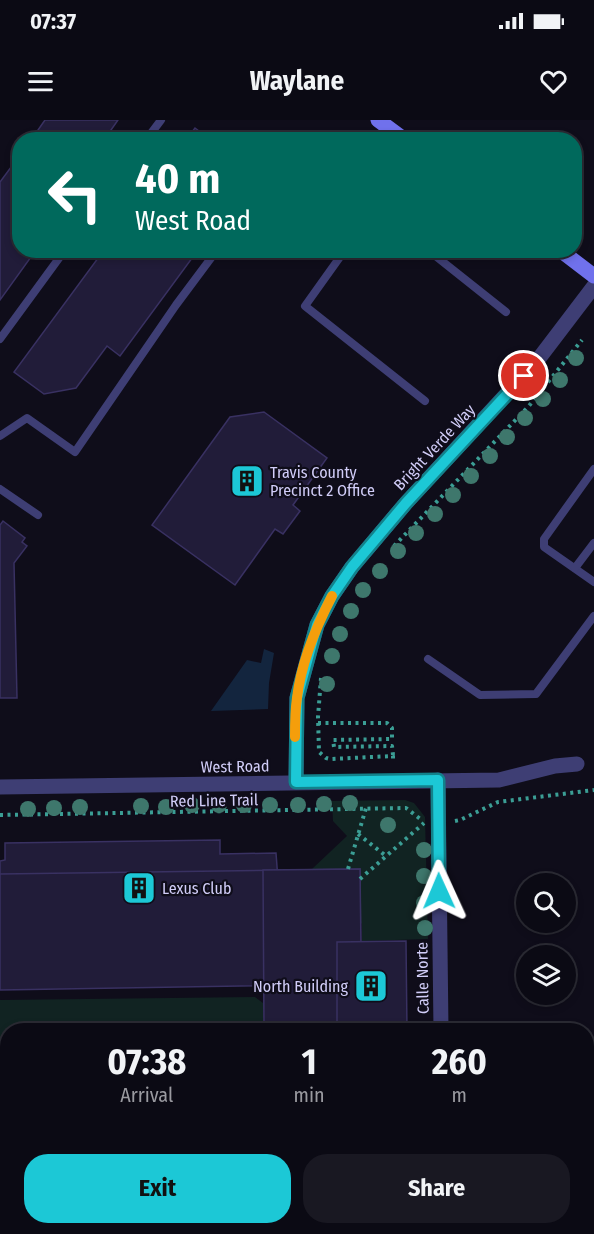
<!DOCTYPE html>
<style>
:root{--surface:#0b0a14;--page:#191822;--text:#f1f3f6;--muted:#9a9aa0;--line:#2b2b34;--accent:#1cc8d6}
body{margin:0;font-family:"Fira Sans Condensed",sans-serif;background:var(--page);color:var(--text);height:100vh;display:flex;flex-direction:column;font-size:22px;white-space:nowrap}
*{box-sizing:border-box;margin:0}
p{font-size:20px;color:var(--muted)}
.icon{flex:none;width:33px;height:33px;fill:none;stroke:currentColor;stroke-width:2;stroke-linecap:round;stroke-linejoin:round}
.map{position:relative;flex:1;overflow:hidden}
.drawer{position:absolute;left:0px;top:903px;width:594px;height:212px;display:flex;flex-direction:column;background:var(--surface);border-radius:24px 24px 0 0;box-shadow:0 3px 9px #0003,0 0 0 2px var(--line)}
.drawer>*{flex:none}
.banner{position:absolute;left:12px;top:12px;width:570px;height:126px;border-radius:24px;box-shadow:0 3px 9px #0003,0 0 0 2px var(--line);background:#00695c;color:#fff;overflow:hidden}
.tools{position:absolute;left:516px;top:753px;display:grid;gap:12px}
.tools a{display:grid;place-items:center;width:60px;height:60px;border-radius:50%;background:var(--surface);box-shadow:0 3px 9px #0003,0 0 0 2px var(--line);font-size:30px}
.pin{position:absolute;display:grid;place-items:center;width:51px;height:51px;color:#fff;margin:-26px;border:3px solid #fff;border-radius:50%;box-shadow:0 2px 6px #0007}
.me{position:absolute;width:66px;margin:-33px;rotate:359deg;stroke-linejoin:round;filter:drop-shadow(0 0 4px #0008)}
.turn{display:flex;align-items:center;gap:21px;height:126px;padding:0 24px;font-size:27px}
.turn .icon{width:78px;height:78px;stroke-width:2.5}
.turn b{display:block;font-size:42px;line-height:51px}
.eta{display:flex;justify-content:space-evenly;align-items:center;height:102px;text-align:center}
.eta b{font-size:36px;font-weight:700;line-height:42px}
.button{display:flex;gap:12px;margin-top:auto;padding:12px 24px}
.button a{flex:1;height:69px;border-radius:24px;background:var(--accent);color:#111;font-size:24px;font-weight:700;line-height:69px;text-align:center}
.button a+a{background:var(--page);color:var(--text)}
.status{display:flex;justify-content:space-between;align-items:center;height:42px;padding:0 30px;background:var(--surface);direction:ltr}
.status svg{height:16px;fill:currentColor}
header{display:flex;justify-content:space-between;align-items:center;height:78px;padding:0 24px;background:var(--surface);font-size:27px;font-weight:700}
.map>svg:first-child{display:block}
</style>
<div class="status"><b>07:37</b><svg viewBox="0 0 49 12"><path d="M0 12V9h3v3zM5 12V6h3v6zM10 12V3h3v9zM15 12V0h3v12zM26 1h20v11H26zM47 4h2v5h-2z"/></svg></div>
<header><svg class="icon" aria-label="menu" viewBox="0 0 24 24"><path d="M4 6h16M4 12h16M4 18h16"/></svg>Waylane<svg class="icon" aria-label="heart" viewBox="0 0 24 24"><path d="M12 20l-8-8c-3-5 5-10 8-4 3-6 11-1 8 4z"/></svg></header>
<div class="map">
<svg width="594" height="1114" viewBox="0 0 594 1114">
<rect width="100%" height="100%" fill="#0f0d1a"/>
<!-- green -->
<g fill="#112322">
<path d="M405,680L414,683L425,697L428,819L362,821V804L312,749L347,716L333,701L332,681Z"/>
<path d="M255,877L263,883V910H8L7,1064H0V880Z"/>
<path d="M387,1107H565V1114H393Z"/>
</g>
<!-- water -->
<path fill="#13253e" d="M264,529L274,533L269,563L268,589L211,591L247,540L261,543Z"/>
<!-- building -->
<g fill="#211c39" stroke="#393162" stroke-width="1.5">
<path d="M45,0H118L104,20H31Z"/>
<path d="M195,8L211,20H186Z"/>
<path d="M20,35V130H36L0,180V62Z"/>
<path d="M104,130H198L120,236L107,226L76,268L44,274L14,252Z"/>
<path d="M264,292L327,338L293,385L300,391L283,414L275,409L235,465L152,405L230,297Z"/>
<path d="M3,401L25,418L22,422L27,426L14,443L17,578H0V405Z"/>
<path d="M220,720V734L276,733L280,787L0,789V741L5,740V723Z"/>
<path d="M360,749L361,864L0,870V754Z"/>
<path d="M360,749L362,910H264L263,750Z"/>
<path d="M406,821L407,910H337V822Z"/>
<path d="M0,1078H8V1107H366V1114H0Z"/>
<rect x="265" y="1107" width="101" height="7"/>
</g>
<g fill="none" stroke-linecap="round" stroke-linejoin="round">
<!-- path -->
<g stroke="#3b9e95" stroke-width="4" stroke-dasharray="3 4.5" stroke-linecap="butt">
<path d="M394,426L528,287L582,220"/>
<path d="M321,558L318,597L319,632L326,638L330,639L393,636V642"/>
<path d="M318,603H387L392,608V619L333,620L334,627L392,626L393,635"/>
<path d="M0,695L406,688L423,701"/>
<path d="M455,701L460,700L498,682L594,670"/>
<path d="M358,714L386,736"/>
<path d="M348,749L366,688"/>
<path d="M360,759L424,703"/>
<path d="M586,1079H594"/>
<path d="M418,1107L419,1114"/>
<path d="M533,1107L551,1113"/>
</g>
<!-- lane -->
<g stroke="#3e3e74" stroke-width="8">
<path d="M146,20L161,0"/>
<path d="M345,130L305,186L425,281"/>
<path d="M428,130L506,192"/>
<path d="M0,219L65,130"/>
<path d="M0,316L27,298L75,332L176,185L217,130"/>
<path d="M594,349L544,419V427L594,462"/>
<path d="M0,369L38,395"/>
<path d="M575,448L594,423"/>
<path d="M428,539L480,575L536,574L594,496"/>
</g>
<!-- street -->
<g stroke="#3e3e74" stroke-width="15">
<path d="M438,660L441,910"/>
<path d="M296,662L297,578L317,505L332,476L352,447L406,383L537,241L594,166"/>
<path d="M0,667L499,660L555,646L577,644"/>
<path d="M579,1107L586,1114"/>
</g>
<!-- secondary -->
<g stroke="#7071ec" stroke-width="15">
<path d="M378,0L405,20"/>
<path d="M560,130L594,156"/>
</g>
</g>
<!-- trees -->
<g fill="#3e776c">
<circle cx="576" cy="238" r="8"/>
<circle cx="560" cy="260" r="8"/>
<circle cx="543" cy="279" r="8"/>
<circle cx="525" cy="298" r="8"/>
<circle cx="507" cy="317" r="8"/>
<circle cx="490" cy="336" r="8"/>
<circle cx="471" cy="356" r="8"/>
<circle cx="453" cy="375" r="8"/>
<circle cx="435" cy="394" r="8"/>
<circle cx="416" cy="413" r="8"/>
<circle cx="398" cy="431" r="8"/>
<circle cx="380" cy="451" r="8"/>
<circle cx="363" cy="470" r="8"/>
<circle cx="351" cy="491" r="8"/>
<circle cx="340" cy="514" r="8"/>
<circle cx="332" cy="536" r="8"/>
<circle cx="327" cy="564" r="8"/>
<circle cx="350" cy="683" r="8"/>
<circle cx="324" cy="684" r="8"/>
<circle cx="192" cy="685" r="8"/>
<circle cx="219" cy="685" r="8"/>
<circle cx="244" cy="685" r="8"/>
<circle cx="270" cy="685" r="8"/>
<circle cx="298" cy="685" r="8"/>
<circle cx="141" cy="686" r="8"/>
<circle cx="80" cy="687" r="8"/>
<circle cx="166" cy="687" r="8"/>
<circle cx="54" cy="688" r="8"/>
<circle cx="28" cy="689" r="8"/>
<circle cx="388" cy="705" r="8"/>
<circle cx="424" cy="730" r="8"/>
<circle cx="424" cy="756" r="8"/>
<circle cx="424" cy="783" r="8"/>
<circle cx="425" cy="808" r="8"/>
</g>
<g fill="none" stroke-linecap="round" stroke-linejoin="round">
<!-- route casing -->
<g stroke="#12828b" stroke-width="15">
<path id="route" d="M439,771L438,660L296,662L297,578L317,505L332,476L352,447L406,383L524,256"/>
</g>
<!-- route -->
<use href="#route" stroke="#1cc8d6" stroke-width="10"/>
<!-- slow -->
<path stroke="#f59e0b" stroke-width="10" d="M295,617C295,604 295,591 297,578C301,543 316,507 332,476"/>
</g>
<!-- icons -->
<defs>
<g id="building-square" transform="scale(1.725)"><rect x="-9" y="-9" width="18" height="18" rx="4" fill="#1cc8d6" stroke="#0f0d1a"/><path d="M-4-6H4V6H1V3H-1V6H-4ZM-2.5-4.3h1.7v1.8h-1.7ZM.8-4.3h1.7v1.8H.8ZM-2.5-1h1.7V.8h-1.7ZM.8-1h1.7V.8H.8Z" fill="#111"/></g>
</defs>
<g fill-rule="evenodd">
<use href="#building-square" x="247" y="361"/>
<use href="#building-square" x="139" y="768"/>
<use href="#building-square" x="371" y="866"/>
</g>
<g text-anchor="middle" stroke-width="4.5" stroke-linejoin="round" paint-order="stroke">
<!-- street labels -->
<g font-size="16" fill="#d1cdf8" stroke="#0f0d1a">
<text transform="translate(434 327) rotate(-47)" y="6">Bright Verde Way</text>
<text transform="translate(235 646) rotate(-1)" y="6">West Road</text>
<text transform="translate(214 680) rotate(-1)" y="6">Red Line Trail</text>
<text transform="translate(422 858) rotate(-91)" y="6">Calle Norte</text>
</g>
<!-- poi labels -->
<g font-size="16" fill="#d1cdf8" stroke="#0f0d1a" text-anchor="start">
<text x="270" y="358">Travis County<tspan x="270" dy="18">Precinct 2 Office</tspan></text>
<text x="162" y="774">Lexus Club</text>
<text x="348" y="872" text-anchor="end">North Building</text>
</g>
</g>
</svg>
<div class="tools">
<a><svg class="icon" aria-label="search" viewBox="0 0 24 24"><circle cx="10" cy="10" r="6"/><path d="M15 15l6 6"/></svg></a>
<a><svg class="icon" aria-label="layers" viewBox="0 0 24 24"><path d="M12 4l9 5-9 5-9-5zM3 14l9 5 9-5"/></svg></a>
</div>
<div class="pin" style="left:524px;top:256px;background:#d93025"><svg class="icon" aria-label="arrive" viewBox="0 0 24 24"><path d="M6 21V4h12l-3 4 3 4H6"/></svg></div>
<svg class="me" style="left:439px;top:771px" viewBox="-20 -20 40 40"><path d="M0-17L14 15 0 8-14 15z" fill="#1cc8d6" stroke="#fff" stroke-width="4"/></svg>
<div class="banner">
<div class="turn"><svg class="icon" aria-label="left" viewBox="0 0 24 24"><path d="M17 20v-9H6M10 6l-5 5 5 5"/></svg><div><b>40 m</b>West Road</div></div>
</div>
<section class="drawer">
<div class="eta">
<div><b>07:38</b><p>Arrival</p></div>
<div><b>1</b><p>min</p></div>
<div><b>260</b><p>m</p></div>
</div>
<div class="button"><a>Exit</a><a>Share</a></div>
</section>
</div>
